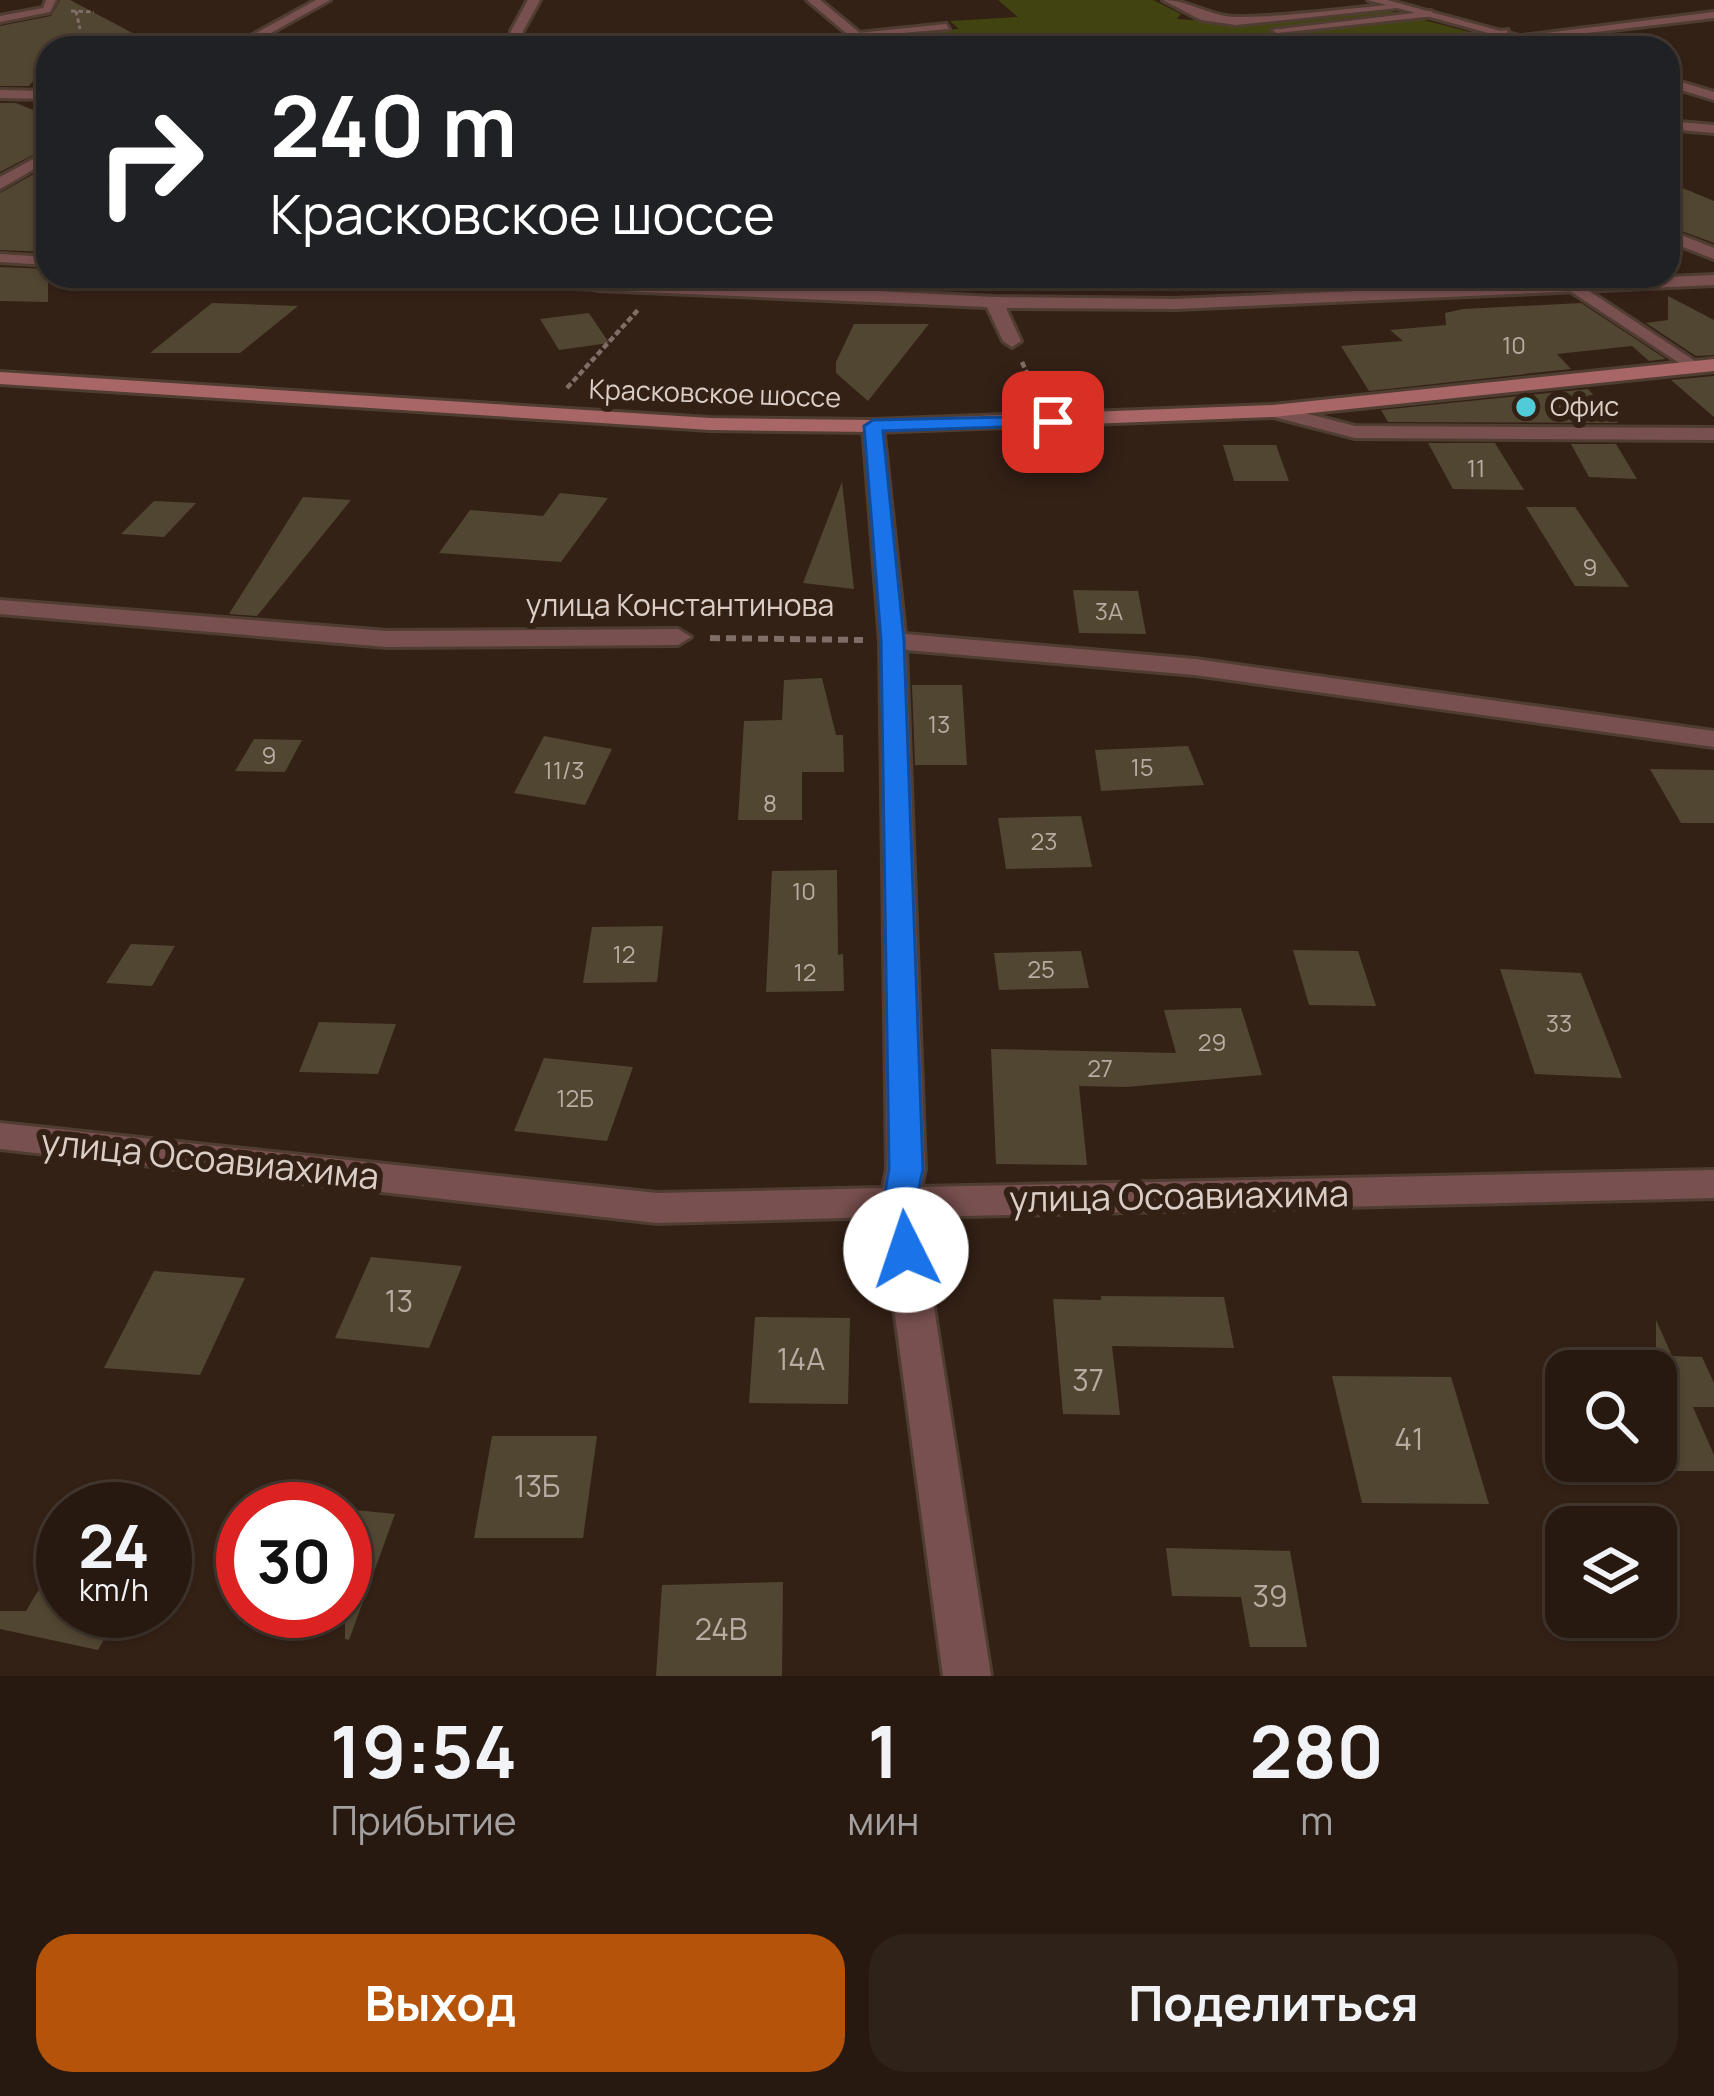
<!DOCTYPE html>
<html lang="ru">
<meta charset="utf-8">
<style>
:root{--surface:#271910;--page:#2f2219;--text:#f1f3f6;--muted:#a4a09f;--line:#433830;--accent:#b45309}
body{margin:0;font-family:Manrope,sans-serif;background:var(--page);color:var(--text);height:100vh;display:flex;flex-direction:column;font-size:45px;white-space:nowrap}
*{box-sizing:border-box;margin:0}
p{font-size:39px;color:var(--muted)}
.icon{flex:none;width:66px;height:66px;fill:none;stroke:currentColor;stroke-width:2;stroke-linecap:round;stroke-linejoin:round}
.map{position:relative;height:1676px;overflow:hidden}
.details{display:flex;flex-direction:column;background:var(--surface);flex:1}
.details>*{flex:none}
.banner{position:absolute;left:36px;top:36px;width:1644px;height:252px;border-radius:36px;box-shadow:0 3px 9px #0004,0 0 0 3px var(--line);background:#202124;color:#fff;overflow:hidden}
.tools{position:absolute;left:1545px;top:1350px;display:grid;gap:24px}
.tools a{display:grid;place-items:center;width:132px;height:132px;border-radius:24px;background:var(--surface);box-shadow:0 3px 9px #0004,0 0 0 3px var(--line);font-size:60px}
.speed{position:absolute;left:36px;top:1482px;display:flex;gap:24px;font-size:60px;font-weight:700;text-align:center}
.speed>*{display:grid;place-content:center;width:156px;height:156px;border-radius:50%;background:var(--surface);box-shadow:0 3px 9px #0004,0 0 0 3px var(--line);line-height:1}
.speed small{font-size:30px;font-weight:400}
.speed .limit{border:18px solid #d22;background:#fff;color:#111}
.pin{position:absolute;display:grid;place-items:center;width:102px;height:102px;color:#fff;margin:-51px;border-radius:24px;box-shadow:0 6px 18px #0006}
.me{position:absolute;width:132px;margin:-66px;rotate:356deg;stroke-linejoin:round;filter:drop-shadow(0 0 9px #0008)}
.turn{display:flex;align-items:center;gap:42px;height:252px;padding:0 36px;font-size:54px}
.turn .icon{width:156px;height:156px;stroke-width:2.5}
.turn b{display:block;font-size:84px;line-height:102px}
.eta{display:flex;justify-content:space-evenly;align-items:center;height:204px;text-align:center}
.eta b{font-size:72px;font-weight:700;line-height:84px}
.primary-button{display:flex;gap:24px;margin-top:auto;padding:24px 36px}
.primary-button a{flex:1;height:138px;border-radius:36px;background:var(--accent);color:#fff;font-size:48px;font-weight:700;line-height:138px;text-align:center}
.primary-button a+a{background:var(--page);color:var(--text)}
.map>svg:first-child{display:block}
</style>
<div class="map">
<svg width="1714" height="1676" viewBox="0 0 1714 1676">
<rect width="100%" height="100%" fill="#342116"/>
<!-- green -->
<path fill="#414411" d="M998,0H1153L1181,14L1177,19L1250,24L1386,10L1477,34L1373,48H882L868,36L959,29L950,21L1018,17Z"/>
<!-- building -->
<g fill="#514631">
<path d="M60,0H70L161,48H48V63L29,86H0V26L51,16Z"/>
<path d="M0,103H16L48,116V147L0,172Z"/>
<path d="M48,166V252L0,250V193Z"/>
<path d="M1668,182L1714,201V243L1668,226Z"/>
<path d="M0,267L48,269V302L0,301Z"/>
<path d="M1668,296L1714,320V355L1696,356L1646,323L1668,320Z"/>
<path d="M212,303L298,306L240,353H150Z"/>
<path d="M1581,303L1666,359L1649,361L1632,346L1557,354L1571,369L1369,391L1341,346L1403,341L1390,330L1446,325L1445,313L1463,309Z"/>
<path d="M589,313L609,343L559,350L540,319Z"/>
<path d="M854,324H929L868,401L836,373V362Z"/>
<path d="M1714,376V417L1671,380Z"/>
<path d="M1588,389L1618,423L1388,422L1381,410Z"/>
<path d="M1428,443H1495L1524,490L1453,489Z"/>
<path d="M1571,444H1616L1637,479L1589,477Z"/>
<path d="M1223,445H1276L1289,481H1234Z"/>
<path d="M842,482L854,589L803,583Z"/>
<path d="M560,493L608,498L561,562L439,553L470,510L543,516Z"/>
<path d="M303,497L351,500L257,616L229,614Z"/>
<path d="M154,501L196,503L164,537L121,534Z"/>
<path d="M1526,507H1575L1629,587L1575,586Z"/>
<path d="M1073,590L1138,591L1146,634L1079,633Z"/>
<path d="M822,678L836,735H843L844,772H802V820H738L744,721L782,720L784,680Z"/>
<path d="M912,685H962L967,765H915Z"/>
<path d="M544,736L612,749L585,805L514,793Z"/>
<path d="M254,739L302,740L285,772L235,771Z"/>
<path d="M1188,746L1204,785L1101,791L1095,750Z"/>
<path d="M1650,769L1714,770V823H1681Z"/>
<path d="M1081,816L1092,867L1006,869L998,818Z"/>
<path d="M837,870L838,955L843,954L844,991L766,992L772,871Z"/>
<path d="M663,926L657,982L583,983L592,927Z"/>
<path d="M131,944L175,946L152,986L106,983Z"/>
<path d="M1293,950L1358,951L1376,1006L1309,1005Z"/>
<path d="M1081,951L1089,988L999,990L994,953Z"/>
<path d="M1500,969L1581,973L1622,1078L1535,1074Z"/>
<path d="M1241,1008L1262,1075L1126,1087L1079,1086L1087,1165L996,1164L991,1049L1176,1053L1164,1010Z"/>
<path d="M319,1022L396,1024L378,1074L299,1072Z"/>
<path d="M544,1058L633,1067L607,1141L514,1131Z"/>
<path d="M371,1257L462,1266L429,1348L335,1338Z"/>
<path d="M154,1271L245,1278L200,1375L104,1368Z"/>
<path d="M1101,1296L1224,1297L1234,1348L1112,1346L1120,1415L1063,1414L1053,1299L1101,1300Z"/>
<path d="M755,1317L850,1318L848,1404L749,1403Z"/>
<path d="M1656,1320L1672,1356L1702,1357L1714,1383V1407H1693L1714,1455V1471H1656Z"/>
<path d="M1332,1376L1451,1377L1489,1504L1362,1503Z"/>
<path d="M492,1436H597L583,1538H474Z"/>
<path d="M345,1509L395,1514L349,1640L345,1639Z"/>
<path d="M1166,1548L1290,1551L1307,1647H1250L1241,1597L1172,1596Z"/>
<path d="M63,1549V1611H120L98,1650L0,1629V1611H26Z"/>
<path d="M783,1582L782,1676H656L662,1585Z"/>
</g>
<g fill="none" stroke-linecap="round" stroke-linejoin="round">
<!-- service casing -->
<g stroke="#4f3d32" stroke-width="6">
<g id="service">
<path d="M46,0H56L50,12L0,22V16L43,8Z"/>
<path d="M1431,11L1434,16L1277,33L1272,30Z"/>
<path d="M946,24L949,29L854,37L849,34Z"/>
<path d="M0,254L48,257V265L0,262Z"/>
<path d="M365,276L599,281L606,285L599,289L372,280Z"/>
<path d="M1575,284L1580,285L1704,367L1690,370L1570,291V285Z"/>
</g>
</g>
<!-- minor casing -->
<g stroke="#4f3d32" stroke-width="6">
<g id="minor">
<path d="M316,0H330L244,48H229Z"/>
<path d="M528,0H540L523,31L520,48H508L511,31Z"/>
<path d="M807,0H820L878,48H864Z"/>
<path d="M1163,0C1189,0 1210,17 1237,17C1291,17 1347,8 1401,4L1407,7L1236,25L1201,20Z"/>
<path d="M1714,12V18L1520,41L1514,37Z"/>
<path d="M1508,30L1504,37L1390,48L1396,44Z"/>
<path d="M0,90L48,91V99L0,98Z"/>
<path d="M1668,121L1714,125V133L1668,129Z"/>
<path d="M48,151V161L0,189V177Z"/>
<path d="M1668,230L1714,248V259L1668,241Z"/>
<path d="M1714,275V285L1176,309L1006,308L1021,341L1012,347L1003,341L987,307L599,290L593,289L586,276L994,297L1176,299Z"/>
<path d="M1273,405L1355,426L1714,428V440L1355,438L1266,415L1263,411Z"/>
<path d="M873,420L883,426L905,634L1195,659L1714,731V747L1195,675L906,650L925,1169L921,1187L1714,1170V1198L920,1217L991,1676H943L882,1217L657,1223L0,1149V1123L657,1193L883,1188L887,1169L880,641L863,426Z"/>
<path d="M0,600L387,631L678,629L691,637L678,645L387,647L0,614Z"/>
</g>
</g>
<!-- tertiary casing -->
<g stroke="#4f3d32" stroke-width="6">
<g id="tertiary">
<path d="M1368,0H1387L1563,48H1543Z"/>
<path d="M1668,78L1714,92V100L1668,86Z"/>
</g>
</g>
<!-- secondary casing -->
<g stroke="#4f3d32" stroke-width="6">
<path id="secondary" d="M1714,359V371L1273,417L873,432L710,430L0,384V372L710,418L873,420L1273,405Z"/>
</g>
<!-- path-far2 -->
<g stroke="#7f6e65" stroke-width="3" stroke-dasharray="4.5 3" stroke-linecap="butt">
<path d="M71,11L94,12"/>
<path d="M76,11L80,29"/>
</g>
<!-- path-far1 -->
<g stroke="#7f6e65" stroke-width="4.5" stroke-dasharray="6 3" stroke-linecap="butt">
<path d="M1022,362L1038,397"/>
<path d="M567,388L638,310"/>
</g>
<!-- path -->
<path stroke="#7f6e65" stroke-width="6" stroke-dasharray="10 6" stroke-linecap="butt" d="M710,638L863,640"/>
<!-- service -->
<use href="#service" fill="#795050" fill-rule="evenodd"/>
<!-- minor -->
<use href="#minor" fill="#795050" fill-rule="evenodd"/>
<!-- tertiary -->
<use href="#tertiary" fill="#795050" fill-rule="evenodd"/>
<!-- secondary -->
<use href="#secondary" fill="#a86666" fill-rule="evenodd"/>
</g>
<!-- route -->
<path fill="#1a73e8" stroke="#114b97" stroke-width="3" d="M1053,416L1062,422L1059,425L883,431L904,640L923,1169L916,1202L924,1250L919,1260L906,1264L893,1260C879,1232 883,1199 889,1169L881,640L864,426L873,420Z"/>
<!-- markers -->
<circle fill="#52cbd8" stroke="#342116" stroke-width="4.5" cx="1526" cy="407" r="12"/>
<g text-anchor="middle" stroke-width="12" stroke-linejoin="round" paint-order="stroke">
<!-- number labels -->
<g font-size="24" fill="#b8aca2">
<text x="1514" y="354">10</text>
<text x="1476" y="477">11</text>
<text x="1590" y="576">9</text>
<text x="1109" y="620">3А</text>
<text x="939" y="733">13</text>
<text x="269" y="764">9</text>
<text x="1142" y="776">15</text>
<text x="564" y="779">11/3</text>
<text x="770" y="812">8</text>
<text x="1044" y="850">23</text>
<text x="804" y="900">10</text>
<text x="624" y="963">12</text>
<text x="1041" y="978">25</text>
<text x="805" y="981">12</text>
<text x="1559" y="1032">33</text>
<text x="1212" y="1051">29</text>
<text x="1100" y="1077">27</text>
<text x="575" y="1107">12Б</text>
</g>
<!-- far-street labels -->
<g font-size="27" fill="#dbcec7" stroke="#342116">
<text transform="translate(715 394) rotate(2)" y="9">Красковское шоссе</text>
</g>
<!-- far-poi labels -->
<g font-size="27" fill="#dbcec7" stroke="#342116" text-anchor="start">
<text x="1550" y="416">Офис</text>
</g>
<!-- street labels -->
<g font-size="30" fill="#dbcec7" stroke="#342116">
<text x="680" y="616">улица Константинова</text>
</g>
<!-- near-number labels -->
<g font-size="30" fill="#b8aca2">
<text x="399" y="1312">13</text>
<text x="801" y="1370">14А</text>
<text x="1088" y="1391">37</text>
<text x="1409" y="1450">41</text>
<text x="537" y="1497">13Б</text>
<text x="1270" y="1607">39</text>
<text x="721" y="1640">24В</text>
</g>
<!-- near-street labels -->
<g font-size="36" fill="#dbcec7" stroke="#342116">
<text transform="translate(210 1159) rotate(6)" y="13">улица Осоавиахима</text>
<text transform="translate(1179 1196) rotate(-1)" y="13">улица Осоавиахима</text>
</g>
</g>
</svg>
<div class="tools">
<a><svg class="icon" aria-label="search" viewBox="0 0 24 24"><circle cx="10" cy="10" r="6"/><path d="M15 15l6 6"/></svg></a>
<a><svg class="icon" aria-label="layers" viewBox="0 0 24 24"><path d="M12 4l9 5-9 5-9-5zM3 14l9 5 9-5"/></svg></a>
</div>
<div class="speed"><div>24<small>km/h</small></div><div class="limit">30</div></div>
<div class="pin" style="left:1053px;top:422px;background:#d93025"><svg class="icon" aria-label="arrive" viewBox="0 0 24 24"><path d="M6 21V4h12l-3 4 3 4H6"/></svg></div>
<svg class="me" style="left:906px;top:1250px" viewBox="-20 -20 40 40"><circle r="19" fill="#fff"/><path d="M0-13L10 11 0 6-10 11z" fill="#1a73e8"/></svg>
<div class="banner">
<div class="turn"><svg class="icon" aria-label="right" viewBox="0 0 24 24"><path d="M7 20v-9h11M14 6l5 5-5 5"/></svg><div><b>240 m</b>Красковское шоссе</div></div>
</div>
</div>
<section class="details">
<div class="eta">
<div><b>19:54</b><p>Прибытие</p></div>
<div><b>1</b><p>мин</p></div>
<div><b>280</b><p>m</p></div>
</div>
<div class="primary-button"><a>Выход</a><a>Поделиться</a></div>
</section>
